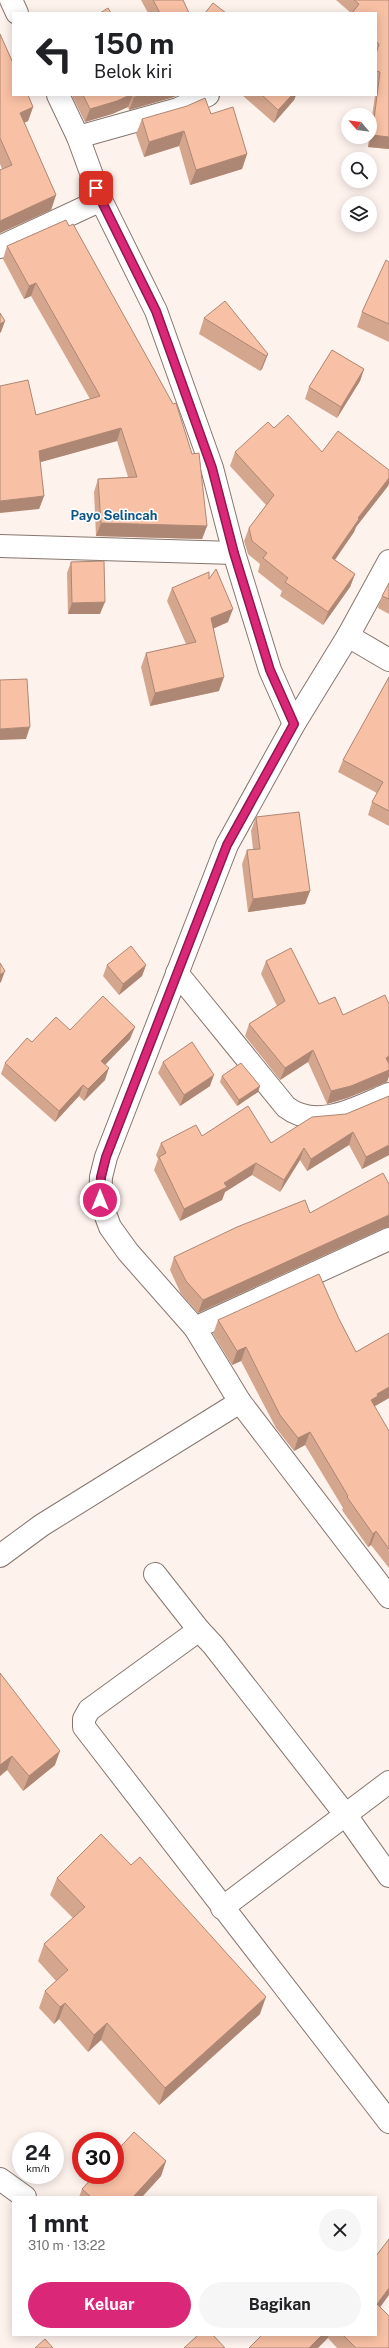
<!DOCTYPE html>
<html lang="id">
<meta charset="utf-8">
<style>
:root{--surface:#fff;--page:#f6f6f6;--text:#202124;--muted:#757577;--accent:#db2777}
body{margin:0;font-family:"Public Sans",sans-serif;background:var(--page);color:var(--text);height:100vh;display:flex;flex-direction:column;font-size:15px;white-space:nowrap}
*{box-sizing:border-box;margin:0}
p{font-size:13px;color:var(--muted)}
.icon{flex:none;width:22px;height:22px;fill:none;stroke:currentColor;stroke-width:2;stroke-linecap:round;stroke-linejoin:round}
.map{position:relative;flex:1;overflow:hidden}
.panel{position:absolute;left:12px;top:2196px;width:365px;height:140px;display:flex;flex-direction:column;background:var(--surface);border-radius:0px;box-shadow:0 2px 10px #0003}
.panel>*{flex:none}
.hud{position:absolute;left:12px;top:12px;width:365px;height:84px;border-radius:0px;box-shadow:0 2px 10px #0003;background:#fff;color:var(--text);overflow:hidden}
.needle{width:26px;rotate:298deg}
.tools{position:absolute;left:341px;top:108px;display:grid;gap:8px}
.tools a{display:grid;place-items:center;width:36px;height:36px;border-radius:50%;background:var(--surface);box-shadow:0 2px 10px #0003;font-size:20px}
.speed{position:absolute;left:12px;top:2132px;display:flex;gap:8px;font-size:20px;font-weight:700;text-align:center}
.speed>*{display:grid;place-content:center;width:52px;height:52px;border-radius:50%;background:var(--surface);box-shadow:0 2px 10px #0003;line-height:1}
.speed small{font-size:10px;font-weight:400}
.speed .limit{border:6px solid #d22;background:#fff;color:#111}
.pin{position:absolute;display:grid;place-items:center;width:34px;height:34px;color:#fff;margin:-17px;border-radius:8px;box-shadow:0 2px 6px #0006}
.me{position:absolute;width:44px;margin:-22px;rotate:0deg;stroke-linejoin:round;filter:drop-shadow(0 0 3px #0008)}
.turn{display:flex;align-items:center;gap:14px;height:84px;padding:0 16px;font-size:18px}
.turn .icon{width:52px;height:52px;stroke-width:2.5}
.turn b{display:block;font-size:28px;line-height:34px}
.round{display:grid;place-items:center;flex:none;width:42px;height:42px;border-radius:21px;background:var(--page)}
.head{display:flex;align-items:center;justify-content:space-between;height:68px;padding:0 16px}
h1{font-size:24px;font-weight:700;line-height:30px}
.cta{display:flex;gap:8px;margin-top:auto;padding:8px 16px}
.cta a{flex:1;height:46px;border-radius:24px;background:var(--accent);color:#fff;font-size:16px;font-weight:700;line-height:46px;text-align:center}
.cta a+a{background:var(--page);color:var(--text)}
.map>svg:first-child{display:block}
</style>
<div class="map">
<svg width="389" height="2348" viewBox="0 0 389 2348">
<rect width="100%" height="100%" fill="#fef2ed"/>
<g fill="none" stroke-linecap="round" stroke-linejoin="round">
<!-- minor casing -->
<g stroke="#86766e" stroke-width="24">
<g id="minor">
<path d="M11,0L17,13"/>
<path d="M58,95L78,137L101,200L156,311L212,468L234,553L270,670L294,724"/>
<path d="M78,137L178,109L208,95"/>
<path d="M0,247L101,200"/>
<path d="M0,546L234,553"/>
<path d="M389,561L348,636L294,724L227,845L106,1157L101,1177L100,1200L110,1227L128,1252L195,1328L240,1402L389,1597"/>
<path d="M348,636L389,660"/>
<path d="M177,973L286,1107C317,1131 358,1107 389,1094"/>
<path d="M195,1328L389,1239"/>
<path d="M0,1556L42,1525L240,1402"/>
<path d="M155,1574L199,1630"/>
<path d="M389,1876L345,1814L213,1645L199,1630L89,1710L84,1719V1727L389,2122"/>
<path d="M222,1908L389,1782"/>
<path d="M0,2179L25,2197"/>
</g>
</g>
<!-- minor -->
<use href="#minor" stroke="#fff" stroke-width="22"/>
</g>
<!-- wall -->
<g fill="#d5a68e">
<path d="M141,0H183L189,13H148Z"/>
<path d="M336,0H389V149L368,147L369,137H370V131L375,95H376V13H351Z"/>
<path d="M0,34L33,107L28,121L24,123L56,195L51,210L0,233V170L2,169L0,164Z"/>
<path d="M73,95H178L174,97L129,110L128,107L112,114L85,122L72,96Z"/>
<path d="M242,95H296L294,100L274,123Z"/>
<path d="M211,114L247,154L242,169L190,185L179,146L144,157L136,134L142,119Z"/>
<path d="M66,220L207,526L202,539L96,536L94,492L98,479L128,477L117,441L40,462L44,496L39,509L36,415L90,399L31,296L24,299L3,259L7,246Z"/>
<path d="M389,262V342L357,327L362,312Z"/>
<path d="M204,318L268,354L262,369L260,371L199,334Z"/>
<path d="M364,369L360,381L337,418L305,399L309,387Z"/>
<path d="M274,428L322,452L389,470V483L388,486L356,527L354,532L335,560L355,574L350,587L323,625L280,596L282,591L258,572L260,564L248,554L244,541L249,528L266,505L230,466L235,452Z"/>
<path d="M71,562L100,614H68L67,573Z"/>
<path d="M209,579L228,622L214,628L219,691L150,706L141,667L146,653L186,644L167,601L172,588Z"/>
<path d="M389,583V614L378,608L382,596Z"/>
<path d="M389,677V826L368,815L372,802L377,793L338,772L343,760Z"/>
<path d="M256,817L310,891L305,904L248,912L242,864L247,850L253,849L251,831Z"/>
<path d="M266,961L319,1004L343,1015L389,1004V1076L387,1082L347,1098L327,1104L308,1062L280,1080L245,1036L249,1024L277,1006L261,974Z"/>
<path d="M107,965H146L142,976L119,995L103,976Z"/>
<path d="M70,1030L130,1039L105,1065V1080L84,1101L79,1096L55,1122L1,1074L5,1063L32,1042Z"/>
<path d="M163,1062L210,1086L180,1106L158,1073Z"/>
<path d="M222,1076L260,1086L258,1092L237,1106L220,1082Z"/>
<path d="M389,1096V1155L362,1169L349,1145L307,1171L300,1160L280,1192L252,1175L225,1192L222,1200L180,1221L154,1170L158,1159L156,1155L161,1143L202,1136L271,1143L346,1114Z"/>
<path d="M310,1213L384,1228L198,1313L181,1294L170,1270L174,1257Z"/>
<path d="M339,1319L356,1352L389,1333V1398L375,1406L374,1407L389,1431V1568L371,1545L368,1547L342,1510L343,1508L305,1445L294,1451L276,1428L241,1361L232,1365L213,1334L218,1320Z"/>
<path d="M0,1673L55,1765L23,1791L7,1770L0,1776Z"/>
<path d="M57,1878L260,2014L159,2105L101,2040L88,2052L59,2019L54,2024L39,2008L45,1991L56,1981L38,1961L44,1944L73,1918L50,1895Z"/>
<path d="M166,2161L161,2176L142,2197H79L82,2189Z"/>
<path d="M380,2307L389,2348H337L328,2338L262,2335H376Z"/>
</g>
<!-- shaded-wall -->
<g fill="#ae8774">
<path d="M130,95H133L128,107L112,114L85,122L90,109Z"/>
<path d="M140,95H178L174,97L129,110L134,97Z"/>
<path d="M292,95H296L294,100L274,123L278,110Z"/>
<path d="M33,107L28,121L14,127L20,113Z"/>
<path d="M184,131L179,146L144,157L149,142Z"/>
<path d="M372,135L389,137V149L368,147Z"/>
<path d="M247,154L242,169L190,185L196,170Z"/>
<path d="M56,195L51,210L0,233V221Z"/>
<path d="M36,283L31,296L24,299L29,286Z"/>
<path d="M5,321L1,332L0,333V324Z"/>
<path d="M268,354L262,369L260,371L266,356Z"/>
<path d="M364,369L360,381L337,418L341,407Z"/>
<path d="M121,428L117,441L34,464L39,451Z"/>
<path d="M389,478V483L388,486L356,527L354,532L327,571L332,558L358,518Z"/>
<path d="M44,496L39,509L0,513V501Z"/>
<path d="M101,523L207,526L202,539L96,536Z"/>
<path d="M355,574L350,587L323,625L328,612Z"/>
<path d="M105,602L100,614H68L72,603Z"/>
<path d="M233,609L228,622L206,632L211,618Z"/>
<path d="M224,677L219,691L150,706L155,693Z"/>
<path d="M30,727L26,739L0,740V729Z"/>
<path d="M310,891L305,904L248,912L253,899Z"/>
<path d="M146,965L142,976L119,995L123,984Z"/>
<path d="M5,971L1,982L0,983V975Z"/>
<path d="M135,1027L130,1039L97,1073L101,1061Z"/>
<path d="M313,1050L308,1062L280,1080L285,1068Z"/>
<path d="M389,1056V1067L386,1058Z"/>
<path d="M109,1068L105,1080L84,1101L88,1089Z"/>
<path d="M389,1070V1076L387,1082L347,1098L327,1104L331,1091Z"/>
<path d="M214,1075L210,1086L180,1106L184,1095Z"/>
<path d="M83,1085L79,1096L55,1122L59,1111Z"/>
<path d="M260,1086L258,1092L237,1106L239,1100Z"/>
<path d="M353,1132L349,1145L307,1171L311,1159Z"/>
<path d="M389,1145V1155L362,1169L366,1157Z"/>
<path d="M304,1148L300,1160L280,1192L284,1180Z"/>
<path d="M256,1163L252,1175L225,1192L222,1200L180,1221L184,1209Z"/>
<path d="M389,1215V1228H384L198,1313L203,1300Z"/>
<path d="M246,1347L241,1361L232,1365L237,1351Z"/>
<path d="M389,1387V1398L375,1406L373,1410L371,1400L377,1394Z"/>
<path d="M310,1432L305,1445L294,1451L298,1438Z"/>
<path d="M376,1531L371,1545L368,1547L373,1534Z"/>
<path d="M60,1751L55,1765L23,1791L29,1776Z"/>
<path d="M12,1756L7,1770L0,1776V1765Z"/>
<path d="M266,1997L260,2014L159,2105L165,2088Z"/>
<path d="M65,2003L59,2019L54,2024L60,2007Z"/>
<path d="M107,2023L101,2040L88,2052L94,2035Z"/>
<path d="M166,2161L161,2176L142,2197H133Z"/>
<path d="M389,2288V2295L376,2313L377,2304Z"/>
<path d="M322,2335H329L328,2338L318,2348H309Z"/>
</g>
<!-- building -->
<g fill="#f8c1a5" stroke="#ae8774">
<path d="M153,0H183L189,13H160Z"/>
<path d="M354,0H389V137L372,135L380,72L376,71V54L379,44L376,41V13H352L359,4Z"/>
<path d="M213,3L226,13H205Z"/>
<path d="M108,8L111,13H100Z"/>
<path d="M0,34L13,63V95H28L33,107L20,113L56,195L0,221V170L12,165L0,138Z"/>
<path d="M83,95H130L117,101L90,109Z"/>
<path d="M262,95H292L278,110Z"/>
<path d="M205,98L211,114L233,107L247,154L196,170L184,131L149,142L142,119L187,106Z"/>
<path d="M66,220L69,226L73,224L173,404L176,403L192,454L199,453L207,526L101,523L98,479L137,477L121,428L39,451L44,496L0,501V386L28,380L36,415L100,396L36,283L29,286L7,246Z"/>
<path d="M386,260L389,262V324L362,312Z"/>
<path d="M225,301L268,354L266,356L204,318Z"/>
<path d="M0,313L5,321L0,324Z"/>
<path d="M332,350L364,369L341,407L309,387Z"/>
<path d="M288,415L322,452L338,431L389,470V478L358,518L359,519L332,558L355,574L328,612L285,582L288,578L263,558L267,553L252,541L249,528L274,495L235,452L268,422L274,428Z"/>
<path d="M104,561L105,602L72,603L71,562Z"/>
<path d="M216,569L233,609L211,618L224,677L155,693L146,653L196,642L172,588L209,572V579Z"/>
<path d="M389,583V599L382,596Z"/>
<path d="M389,677V811L372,802L383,782L343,760Z"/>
<path d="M27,679L30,727L0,729V680Z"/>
<path d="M299,812L310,891L253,899L247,850L260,849L256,817Z"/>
<path d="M131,946L146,965L123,984L107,965Z"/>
<path d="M291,948L319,1004L335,997L343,1015L385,995L389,1004V1056L386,1058L389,1064V1070L351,1086L331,1091L313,1050L285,1068L249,1024L285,1001L266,961Z"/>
<path d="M0,963L5,971L0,975Z"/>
<path d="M103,996L135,1027L101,1061L109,1068L88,1089L83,1085L59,1111L5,1063L27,1038L32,1042L56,1017L70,1030Z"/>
<path d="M192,1042L214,1075L184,1095L163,1062Z"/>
<path d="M241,1063L260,1086L239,1100L222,1076Z"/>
<path d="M389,1096V1145L366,1157L353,1132L311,1159L304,1148L284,1180L256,1163L224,1183L227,1187L184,1209L159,1157L166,1153L161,1143L196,1125L202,1136L248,1106L271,1143L312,1117L346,1114Z"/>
<path d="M383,1173L389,1184V1215L203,1300L186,1281L174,1257L237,1227L305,1200L310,1213Z"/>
<path d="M319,1274L339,1319L356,1352L389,1333V1387L377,1394L378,1396L371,1400L389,1431V1549L376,1531L373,1534L347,1497L348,1496L310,1432L298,1438L280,1415L246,1347L237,1351L218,1320Z"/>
<path d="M0,1673L60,1751L29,1776L12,1756L0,1765Z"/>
<path d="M101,1834L131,1865L140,1857L266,1997L165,2088L107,2023L94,2035L65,2003L60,2007L45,1991L68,1970L44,1944L85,1907L57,1878Z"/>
<path d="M134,2132L166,2161L133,2197H91L82,2189L95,2175H115V2153Z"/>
<path d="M389,2239V2288L377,2304L389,2316V2348H356L343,2335H376V2256Z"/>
<path d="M198,2335H213L225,2348H184Z"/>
<path d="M262,2335H322L309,2348H249Z"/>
<path d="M45,2339L53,2348H35Z"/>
</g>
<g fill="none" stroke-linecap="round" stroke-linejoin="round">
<!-- route casing -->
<g stroke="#8e194d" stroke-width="10">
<path id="route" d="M96,188L101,200L156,311L212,468L234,553L270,670L294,724L227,845L106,1157L101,1177L100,1200"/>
</g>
<!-- route -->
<use href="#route" stroke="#db2777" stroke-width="7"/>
</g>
<g text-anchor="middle" stroke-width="3" stroke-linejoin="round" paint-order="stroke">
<!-- quarter labels -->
<g font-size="13" font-weight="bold" fill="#0f5584" stroke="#fff">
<text x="114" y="520">Payo Selincah</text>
</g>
</g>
</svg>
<div class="tools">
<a><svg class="needle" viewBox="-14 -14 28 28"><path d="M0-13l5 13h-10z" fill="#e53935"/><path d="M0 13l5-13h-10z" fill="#757577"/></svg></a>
<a><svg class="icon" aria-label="search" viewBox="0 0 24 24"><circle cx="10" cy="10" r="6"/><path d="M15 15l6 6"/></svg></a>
<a><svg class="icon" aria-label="layers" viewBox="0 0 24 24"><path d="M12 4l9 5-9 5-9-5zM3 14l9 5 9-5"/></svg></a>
</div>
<div class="speed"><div>24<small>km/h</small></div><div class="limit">30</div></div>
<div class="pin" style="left:96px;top:188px;background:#d93025"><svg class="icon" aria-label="arrive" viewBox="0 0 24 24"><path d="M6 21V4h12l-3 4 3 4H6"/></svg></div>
<svg class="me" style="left:100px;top:1200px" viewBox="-20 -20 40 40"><circle r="17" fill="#db2777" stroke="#fff" stroke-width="3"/><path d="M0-11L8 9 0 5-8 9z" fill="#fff"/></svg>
<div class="hud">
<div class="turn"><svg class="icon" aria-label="left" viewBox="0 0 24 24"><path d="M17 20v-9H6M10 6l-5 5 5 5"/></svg><div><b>150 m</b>Belok kiri</div></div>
</div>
<section class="panel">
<div class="head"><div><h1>1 mnt</h1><p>310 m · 13:22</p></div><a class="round"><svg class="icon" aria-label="close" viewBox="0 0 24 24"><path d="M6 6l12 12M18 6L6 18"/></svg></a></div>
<div class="cta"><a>Keluar</a><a>Bagikan</a></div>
</section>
</div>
